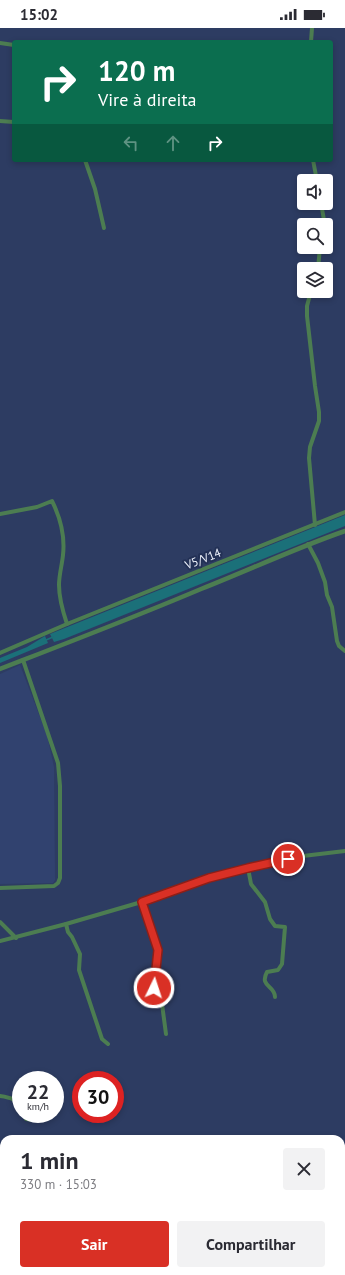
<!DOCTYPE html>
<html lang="pt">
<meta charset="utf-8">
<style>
:root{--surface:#fff;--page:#f2f2f3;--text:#2b2b33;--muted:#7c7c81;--accent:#d93025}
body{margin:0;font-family:"PT Sans",sans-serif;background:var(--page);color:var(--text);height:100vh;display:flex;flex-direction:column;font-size:15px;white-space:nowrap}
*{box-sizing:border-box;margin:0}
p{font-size:13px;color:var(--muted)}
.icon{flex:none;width:22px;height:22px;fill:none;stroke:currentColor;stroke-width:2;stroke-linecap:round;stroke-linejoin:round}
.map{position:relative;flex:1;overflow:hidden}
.panel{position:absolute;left:0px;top:1107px;width:345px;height:140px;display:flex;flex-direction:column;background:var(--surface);border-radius:12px 12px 0 0;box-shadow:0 2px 6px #0003}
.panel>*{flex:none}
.guide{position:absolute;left:12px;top:12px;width:321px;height:122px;border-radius:4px;box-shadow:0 2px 6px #0003;background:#0b6e4f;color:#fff;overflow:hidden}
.fabs{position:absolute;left:297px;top:146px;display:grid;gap:8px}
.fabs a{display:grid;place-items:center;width:36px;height:36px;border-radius:4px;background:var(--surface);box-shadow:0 2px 6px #0003;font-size:20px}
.speed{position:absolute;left:12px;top:1043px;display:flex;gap:8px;font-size:20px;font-weight:700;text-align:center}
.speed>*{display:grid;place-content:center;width:52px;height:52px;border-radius:50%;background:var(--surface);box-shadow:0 2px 6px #0003;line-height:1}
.speed small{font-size:10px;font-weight:400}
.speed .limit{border:6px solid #d22;background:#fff;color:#111}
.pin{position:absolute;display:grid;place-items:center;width:34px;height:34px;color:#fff;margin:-17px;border:2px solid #fff;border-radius:50%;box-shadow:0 1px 4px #0007}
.me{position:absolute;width:44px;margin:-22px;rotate:4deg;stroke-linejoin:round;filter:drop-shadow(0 0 3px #0008)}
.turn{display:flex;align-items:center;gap:14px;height:84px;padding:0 20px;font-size:18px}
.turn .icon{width:52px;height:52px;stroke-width:2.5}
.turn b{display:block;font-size:28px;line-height:34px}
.lanes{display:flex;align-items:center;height:38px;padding:0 20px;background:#0003;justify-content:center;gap:20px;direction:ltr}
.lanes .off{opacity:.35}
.round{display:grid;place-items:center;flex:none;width:42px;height:42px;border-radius:4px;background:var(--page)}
.head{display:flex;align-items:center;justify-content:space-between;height:68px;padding:0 20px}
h1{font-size:24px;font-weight:600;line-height:30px}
.action{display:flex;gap:8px;margin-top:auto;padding:8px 20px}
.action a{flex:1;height:46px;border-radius:4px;background:var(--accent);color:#fff;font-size:16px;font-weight:600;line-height:46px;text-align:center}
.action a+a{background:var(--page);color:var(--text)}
.status{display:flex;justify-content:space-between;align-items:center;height:28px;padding:0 20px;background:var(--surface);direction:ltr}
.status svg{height:11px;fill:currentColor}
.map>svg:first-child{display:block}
</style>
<div class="status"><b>15:02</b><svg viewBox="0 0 49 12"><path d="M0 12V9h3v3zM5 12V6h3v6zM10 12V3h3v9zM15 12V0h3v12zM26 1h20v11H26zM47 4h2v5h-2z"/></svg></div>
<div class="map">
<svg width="345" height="1247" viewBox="0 0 345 1247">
<rect width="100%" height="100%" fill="#2d3c62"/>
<!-- built -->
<path fill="#31426f" d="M20,637L47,707L54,739L55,852L53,855L0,856V646Z"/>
<!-- water -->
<g fill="#1b7079">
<path d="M345,487V498L64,611L54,614L50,606Z"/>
<path d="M45,608L48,615L0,635V630L27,619Z"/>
</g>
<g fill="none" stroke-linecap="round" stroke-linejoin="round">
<!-- stream -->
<path stroke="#1b7079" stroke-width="1.5" d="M46,612L53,609"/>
<!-- minor -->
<g stroke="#4c7d51" stroke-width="4">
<path d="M311,14L312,0"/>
<path d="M0,15L14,17"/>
<path d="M0,93L14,94"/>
<path d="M85,132L95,161L104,200"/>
<path d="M313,132L317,153"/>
<path d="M321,175L324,192L323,197"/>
<path d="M318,241L320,219"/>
<path d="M311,263L307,278V288L315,358L319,384V393L310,419L309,430L315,497"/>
<path d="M0,486L37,479L52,473C60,489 65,509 63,527C62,537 59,547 59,557C59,570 63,584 67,596L0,625"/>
<path d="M308,516L318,535L325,554L327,567L332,579L337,613L339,618L345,623"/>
<path d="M67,596L345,484"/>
<path d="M248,840L251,856L265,874L270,891L275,898L285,899L282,936L278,942L267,944C259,959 275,957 275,969"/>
<path d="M0,860L54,858L58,855L60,850V758L58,735L23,632"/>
<path d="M142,874L145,888L158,922L154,960L162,976L166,1006"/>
<path d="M0,894L16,910"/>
<path d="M66,896L68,904L72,909L80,926L79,942L102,1011L108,1016"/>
<path d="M0,913L66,896L138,875L209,850L248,840L303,828L345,823"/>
<path d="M54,1052V1051"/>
<path d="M0,1068C8,1069 18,1071 21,1079"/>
<path d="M24,1086L26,1091L34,1092L37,1086"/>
<path d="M341,1124H345"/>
<path d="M0,1169L4,1168"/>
<path d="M80,1247L81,1243"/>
<path d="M115,1247V1243"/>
</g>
<!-- tertiary -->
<path stroke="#4c7d51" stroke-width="4.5" d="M0,641C67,615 135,589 201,561C249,542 296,520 345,503"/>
</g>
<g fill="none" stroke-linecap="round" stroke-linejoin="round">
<!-- route casing -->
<g stroke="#8d1f18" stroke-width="10">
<path id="route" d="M154,960L158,922L142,874L209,850L248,840L288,831"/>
</g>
<!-- route -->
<use href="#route" stroke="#d93025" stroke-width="7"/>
</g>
<g text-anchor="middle" stroke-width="4" stroke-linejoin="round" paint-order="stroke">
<!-- street labels -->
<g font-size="12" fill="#eef2fc" stroke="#233156">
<text transform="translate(203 531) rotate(-21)" y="4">V5/V14</text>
</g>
</g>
</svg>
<div class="fabs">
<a><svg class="icon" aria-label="sound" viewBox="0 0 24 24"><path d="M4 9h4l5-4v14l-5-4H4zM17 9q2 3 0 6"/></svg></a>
<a><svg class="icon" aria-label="search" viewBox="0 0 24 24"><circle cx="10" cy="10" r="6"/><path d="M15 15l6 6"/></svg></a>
<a><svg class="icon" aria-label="layers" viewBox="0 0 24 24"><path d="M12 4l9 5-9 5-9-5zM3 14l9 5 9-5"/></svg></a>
</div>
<div class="speed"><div>22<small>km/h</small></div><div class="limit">30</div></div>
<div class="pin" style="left:288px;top:831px;background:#d93025"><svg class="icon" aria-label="arrive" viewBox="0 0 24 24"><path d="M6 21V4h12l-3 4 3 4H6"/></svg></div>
<svg class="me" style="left:154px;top:960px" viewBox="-20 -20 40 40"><circle r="17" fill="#d93025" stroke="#fff" stroke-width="3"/><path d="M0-11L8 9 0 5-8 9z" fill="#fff"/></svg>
<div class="guide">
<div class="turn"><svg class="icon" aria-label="right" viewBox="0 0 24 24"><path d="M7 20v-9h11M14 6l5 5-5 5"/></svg><div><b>120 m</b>Vire à direita</div></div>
<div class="lanes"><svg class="icon off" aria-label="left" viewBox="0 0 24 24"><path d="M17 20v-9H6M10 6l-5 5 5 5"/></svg><svg class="icon off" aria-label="ahead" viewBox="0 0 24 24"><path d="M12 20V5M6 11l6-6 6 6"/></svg><svg class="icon" aria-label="right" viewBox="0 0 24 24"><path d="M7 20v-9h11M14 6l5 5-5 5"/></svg></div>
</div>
<section class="panel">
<div class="head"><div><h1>1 min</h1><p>330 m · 15:03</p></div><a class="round"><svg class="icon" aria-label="close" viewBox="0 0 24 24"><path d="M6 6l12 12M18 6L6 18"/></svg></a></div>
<div class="action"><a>Sair</a><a>Compartilhar</a></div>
</section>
</div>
